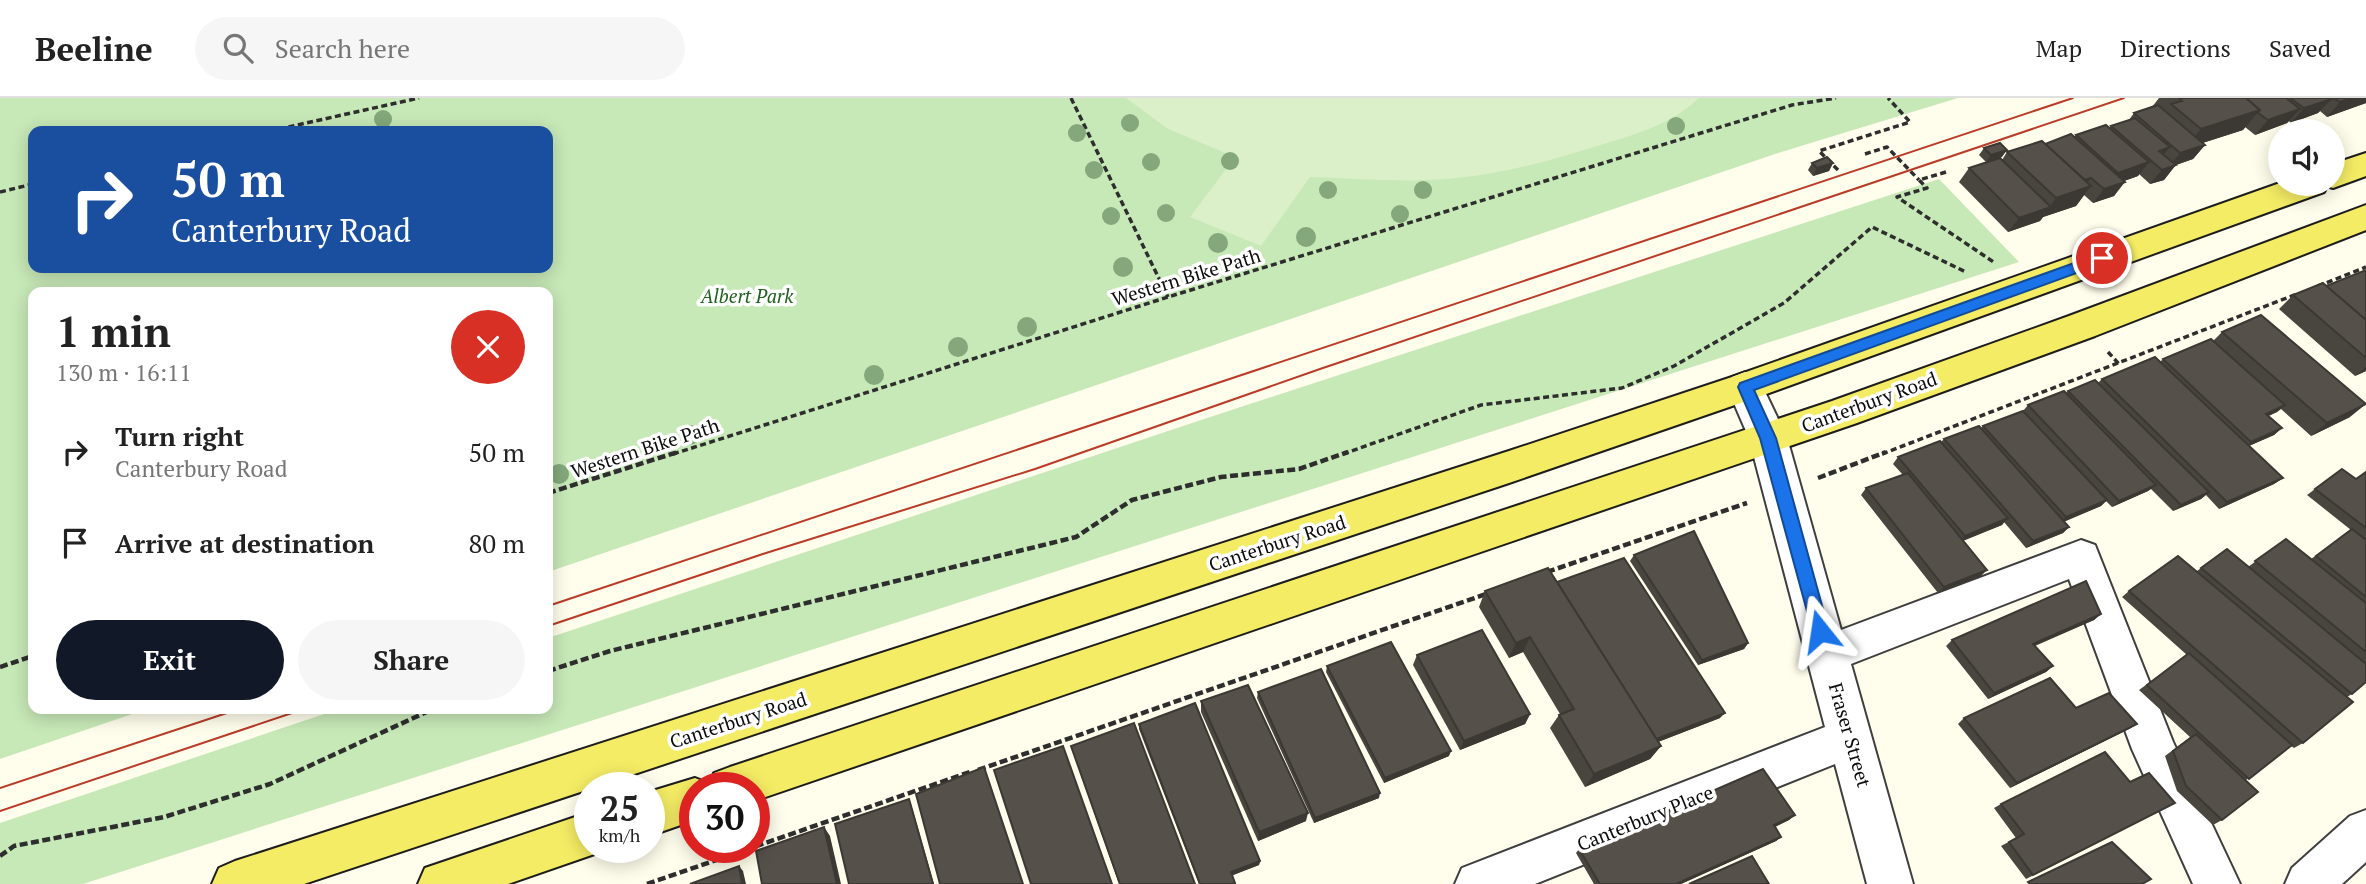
<!DOCTYPE html>
<meta charset="utf-8">
<style>
:root{--surface:#fff;--page:#f6f6f6;--text:#222;--muted:#767676;--line:#e0e0e0;--accent:#111827}
body{margin:0;font-family:"PT Serif",serif;background:var(--page);color:var(--text);height:100vh;display:flex;flex-direction:column;font-size:26px;white-space:nowrap}
*{box-sizing:border-box;margin:0}
p{font-size:23px;color:var(--muted)}
.icon{flex:none;width:38px;height:38px;fill:none;stroke:currentColor;stroke-width:2;stroke-linecap:round;stroke-linejoin:round}
.map{position:relative;flex:1;overflow:hidden}
.panel{position:absolute;left:28px;top:189px;width:525px;height:427px;display:flex;flex-direction:column;background:var(--surface);border-radius:14px;box-shadow:0 4px 18px #0003}
.panel>*{flex:none}
.top-card{position:absolute;left:28px;top:28px;width:525px;height:147px;border-radius:14px;box-shadow:0 4px 18px #0003;background:#1a4fa0;color:#fff;overflow:hidden}
.fabs{position:absolute;left:2268px;top:21px;display:grid;gap:14px}
.fabs a{display:grid;place-items:center;width:77px;height:77px;border-radius:50%;background:var(--surface);box-shadow:0 4px 18px #0003;font-size:35px}
.speed{position:absolute;left:574px;top:674px;display:flex;gap:14px;font-size:35px;font-weight:700;text-align:center}
.speed>*{display:grid;place-content:center;width:91px;height:91px;border-radius:50%;background:var(--surface);box-shadow:0 4px 18px #0003;line-height:1}
.speed small{font-size:18px;font-weight:400}
.speed .limit{border:10px solid #d22;background:#fff;color:#111}
.pin{position:absolute;display:grid;place-items:center;width:60px;height:60px;color:#fff;margin:-30px;border:4px solid #fff;border-radius:50%;box-shadow:0 2px 7px #0007}
.me{position:absolute;width:77px;margin:-38px;rotate:345deg;stroke-linejoin:round;filter:drop-shadow(0 0 5px #0008)}
.turn{display:flex;align-items:center;gap:24px;height:147px;padding:0 28px;font-size:32px}
.turn .icon{width:91px;height:91px;stroke-width:2.5}
.turn b{display:block;font-size:49px;line-height:60px}
.round{display:grid;place-items:center;flex:none;width:74px;height:74px;border-radius:37px;background:var(--page)}
.summary{display:flex;align-items:center;justify-content:space-between;height:119px;padding:0 28px}
h1{font-size:42px;font-weight:700;line-height:52px}
.primary-button{display:flex;gap:14px;margin-top:auto;padding:14px 28px}
.primary-button a{flex:1;height:80px;border-radius:42px;background:var(--accent);color:#fff;font-size:28px;font-weight:700;line-height:80px;text-align:center}
.primary-button a+a{background:var(--page);color:var(--text)}
ul{padding:0;list-style:none}
li{display:flex;align-items:center;gap:21px;height:91px;padding:0 28px}
li div{flex:1}
li b{display:block;font-size:26px}
li em{font-style:normal}
header{display:flex;align-items:center;gap:42px;box-sizing:border-box;height:98px;padding:0 35px;background:var(--surface);border-bottom:2px solid var(--line)}
header strong{font-size:33px}
nav{display:flex;gap:38px;margin-inline-start:auto;font-size:24px}
.search{width:490px;height:63px;background:var(--page);display:flex;align-items:center;gap:18px;box-sizing:border-box;padding:0 24px;border-radius:38px;color:var(--muted);font-size:26px}
.map>svg:first-child{display:block}
</style>
<header>
<strong>Beeline</strong>
<div class="search"><svg class="icon" aria-label="search" viewBox="0 0 24 24"><circle cx="10" cy="10" r="6"/><path d="M15 15l6 6"/></svg>Search here</div>
<nav><a>Map</a><a>Directions</a><a>Saved</a></nav>
</header>
<div class="map">
<svg width="2366" height="786" viewBox="0 0 2366 786">
<rect width="100%" height="100%" fill="#fffeec"/>
<!-- green -->
<g fill="#c7e8b7" fill-rule="evenodd">
<path d="M0,0H1958L1775,56L548,474V194H33V611H147L0,661ZM33,33H548V170H33Z"/>
<path d="M1939,81L2019,164L83,786H0V725L339,611H548V540L1204,321Z"/>
</g>
<!-- pitch -->
<path fill="#dbefc8" d="M1126,0H1699C1669,28 1633,37 1594,49C1540,66 1485,80 1427,82C1389,84 1349,80 1310,79L1261,148L1190,119L1235,59L1168,31Z"/>
<g fill="none" stroke-linecap="round" stroke-linejoin="round">
<!-- minor casing -->
<g stroke="#3f3f3f" stroke-width="4">
<g id="minor">
<path d="M1745,274L1758,279L1787,340L1841,532L2081,442L2095,447L2173,644L2240,786H2193L2132,651L2069,481L1851,566L1913,786H1867L1835,666L1535,786H1455L1462,770L1825,629L1749,340L1727,289L1732,279Z"/>
<path d="M2366,712V764L2342,786H2285L2292,770L2350,718Z"/>
</g>
</g>
<!-- major casing -->
<g stroke="#1d1d1d" stroke-width="4">
<g id="major">
<path d="M2366,55V78L2333,90L2327,88L2324,94L1758,299L1509,385L304,786H212L219,770L235,763L1509,353L1732,279L2280,85L2333,86V66Z"/>
<path d="M2366,107V132L2095,238L1857,325L754,703V690H695V722L649,738V694L695,680L710,686L714,675L730,669L1832,303L2069,218Z"/>
<path d="M590,714V749H607L606,752L508,786H418L425,770Z"/>
</g>
</g>
<!-- path-far1 -->
<g stroke="#2e2e2e" stroke-width="3.5" stroke-dasharray="6 3.5" stroke-linecap="butt">
<path d="M1071,0L1168,199"/>
<path d="M270,33L419,0"/>
<path d="M1865,56L1887,49L1919,82"/>
<path d="M1838,72L1819,53L1910,24L1888,0"/>
<path d="M1946,74L1919,82L1927,90L1897,99L1995,165"/>
<path d="M0,94L33,86"/>
<path d="M2318,188L2366,169"/>
<path d="M2108,254L2119,266"/>
<path d="M673,356L1168,199L1792,7L1836,0"/>
<path d="M1343,356L1481,307L1622,290L1674,268L1784,205L1872,129L1966,174"/>
<path d="M1882,356L2297,196"/>
</g>
<!-- path -->
<g stroke="#2e2e2e" stroke-width="4.5" stroke-dasharray="8 3.5" stroke-linecap="butt">
<path d="M1818,380L1886,354"/>
<path d="M548,395L678,354"/>
<path d="M1547,474L1747,405"/>
<path d="M0,569L33,558"/>
<path d="M548,573L610,553L1076,439L1132,402L1221,379L1299,371L1348,354"/>
<path d="M978,672L1489,495"/>
<path d="M0,758L14,748L164,719L270,686L433,611"/>
<path d="M647,786L970,674"/>
</g>
<!-- minor -->
<use href="#minor" fill="#fff" fill-rule="evenodd"/>
<!-- major -->
<use href="#major" fill="#f5ec65" fill-rule="evenodd"/>
<!-- tram -->
<g stroke="#b93b28" stroke-width="2">
<path d="M548,508L2073,0"/>
<path d="M548,528L766,455L1035,371L1320,271L2124,0"/>
<path d="M0,690L239,611"/>
<path d="M0,713L304,611"/>
</g>
</g>
<!-- trees -->
<g fill="#84a87b">
<circle cx="383" cy="21" r="9"/>
<circle cx="1130" cy="25" r="9"/>
<circle cx="1676" cy="28" r="9"/>
<circle cx="1077" cy="35" r="9"/>
<circle cx="1230" cy="63" r="9"/>
<circle cx="1151" cy="64" r="9"/>
<circle cx="1094" cy="72" r="9"/>
<circle cx="1328" cy="92" r="9"/>
<circle cx="1423" cy="92" r="9"/>
<circle cx="1166" cy="115" r="9"/>
<circle cx="1400" cy="116" r="9"/>
<circle cx="1111" cy="118" r="9"/>
<circle cx="1306" cy="139" r="10"/>
<circle cx="1218" cy="145" r="10"/>
<circle cx="1123" cy="169" r="10"/>
<circle cx="1027" cy="229" r="10"/>
<circle cx="958" cy="249" r="10"/>
<circle cx="874" cy="277" r="10"/>
<circle cx="690" cy="337" r="10"/>
<circle cx="559" cy="376" r="10"/>
</g>
<!-- wall -->
<g fill="#49453f">
<path d="M2159,0H2366V5L2327,19L2320,13L2318,15L2291,25L2289,23L2287,25L2255,37L2245,29L2243,32L2202,45L2205,47L2193,61L2175,67L2164,82L2150,86L2139,76L2138,78L2124,83L2114,98L2093,105L2084,97L2076,108L2043,119L2040,123L2008,134L1959,84L1969,70L2002,62L2007,54L2074,39L2076,37L2109,30L2111,28L2129,22L2134,15L2152,9Z"/>
<path d="M1984,50L2002,59L1986,64L1979,57Z"/>
<path d="M1812,65H1833L1829,73L1813,78L1808,72Z"/>
<path d="M2366,172V273L2355,278L2279,211L2293,197L2326,188Z"/>
<path d="M2222,234L2350,319L2311,338L2281,311L2277,314L2268,318L2282,330L2274,337L2249,348L2283,380L2274,386L2219,411L2206,397L2201,401L2173,413L2151,391L2148,393L2112,409L2106,403L2101,408L2064,423L2069,429L2063,435L2026,450L2004,424L2002,427L1963,443L1981,478L1938,495L1861,397L1866,390L1903,377L1893,366L1898,359L1941,344L1944,341L1981,330L1983,328L2023,313L2028,307L2066,295L2068,293L2098,285L2102,281L2160,264L2163,261L2213,243Z"/>
<path d="M2342,371L2356,381L2366,374V584L2352,596L2347,599L2303,645L2294,650L2291,648L2246,682L2222,722L2213,727L2177,693L2165,658L2190,639L2139,592L2187,557L2122,499L2129,493L2197,473L2227,451L2248,469L2286,441L2311,461L2351,432L2307,397Z"/>
<path d="M1634,457L1748,545L1744,551L1698,567L1630,463Z"/>
<path d="M1557,485L1720,620L1658,644L1661,648L1650,661L1585,689L1550,630L1559,617L1560,616L1523,554L1509,560L1479,509L1485,493Z"/>
<path d="M2101,516L2094,522L2035,548L2053,568L2046,574L1988,601L1946,548L1952,542Z"/>
<path d="M1417,557L1530,616L1525,626L1460,652L1413,567Z"/>
<path d="M1327,568L1449,658L1384,685L1326,574Z"/>
<path d="M1258,594L1379,700L1314,725L1257,600Z"/>
<path d="M1201,603L1306,723L1258,743L1201,614Z"/>
<path d="M2076,610L2137,626L2129,631L2010,690L1958,626L1964,620Z"/>
<path d="M1139,626L1260,763L1259,767L1232,777L1235,786H1199L1139,631Z"/>
<path d="M1071,648L1195,786H1119Z"/>
<path d="M2130,684L2166,710L2026,781L2001,748L2016,740L1994,710L2001,706Z"/>
<path d="M1795,717L1789,722L1775,729L1781,739L1776,743L1681,786H1594L1576,755L1579,751Z"/>
</g>
<!-- shaded-wall -->
<g fill="#3c3833">
<path d="M2352,0H2366V5L2327,19L2340,4Z"/>
<path d="M2332,1L2318,15L2291,25L2304,10Z"/>
<path d="M2300,11L2287,25L2255,37L2268,22Z"/>
<path d="M2260,12L2243,32L2184,51L2201,31Z"/>
<path d="M2205,47L2193,61L2168,70L2180,55Z"/>
<path d="M2170,49L2158,63L2159,53Z"/>
<path d="M2007,52L2002,59L1986,64L1991,57Z"/>
<path d="M2149,64L2138,78L2107,89L2118,75Z"/>
<path d="M1833,65L1829,73L1813,78L1817,70Z"/>
<path d="M2176,67L2164,82L2150,86L2162,72Z"/>
<path d="M2091,80L2083,91L2091,88L2076,108L2043,119L2040,123L2008,134L2019,120L2049,110L2056,100L2082,84Z"/>
<path d="M2125,84L2114,98L2093,105L2104,91Z"/>
<path d="M2366,269V273L2355,278Z"/>
<path d="M2366,306L2350,319L2311,338L2327,325Z"/>
<path d="M2285,307L2277,314L2258,323L2266,316Z"/>
<path d="M2282,330L2274,337L2244,350L2251,344Z"/>
<path d="M2283,380L2274,386L2219,411L2227,404Z"/>
<path d="M2156,387L2148,393L2112,409L2119,403Z"/>
<path d="M2209,394L2201,401L2173,413L2181,407Z"/>
<path d="M2107,402L2101,408L2059,426L2066,419Z"/>
<path d="M2008,420L2002,427L1959,444L1965,438Z"/>
<path d="M2069,429L2063,435L2026,450L2033,443Z"/>
<path d="M1987,472L1981,478L1938,495L1944,489Z"/>
<path d="M2101,516L2094,522L2026,551L2033,546Z"/>
<path d="M1530,539L1523,554L1509,560L1516,545Z"/>
<path d="M1748,545L1744,551L1698,567L1702,562Z"/>
<path d="M2053,568L2046,574L1988,601L1994,595Z"/>
<path d="M1725,615L1720,620L1650,647L1654,642Z"/>
<path d="M1530,616L1525,626L1460,652L1464,643Z"/>
<path d="M2137,626L2129,631L2010,690L2017,685Z"/>
<path d="M1661,648L1650,661L1585,689L1594,676Z"/>
<path d="M1451,653L1449,658L1384,685L1385,680Z"/>
<path d="M1380,695L1379,700L1314,725L1315,720Z"/>
<path d="M909,701L911,706L934,786H933Z"/>
<path d="M1308,715L1306,723L1258,743L1259,734Z"/>
<path d="M1795,717L1789,722L1768,732L1774,727Z"/>
<path d="M824,729L830,738L841,786H837Z"/>
<path d="M1781,739L1776,743L1681,786H1676Z"/>
<path d="M1260,763L1259,767L1231,778V774Z"/>
<path d="M739,768L743,773L746,786H742Z"/>
</g>
<!-- building -->
<g fill="#555049" stroke="#3c3833" stroke-width="2">
<path d="M2179,0H2246L2260,12L2201,31L2171,6L2182,3Z"/>
<path d="M2246,0H2286L2300,11L2268,22L2258,15L2260,12Z"/>
<path d="M2290,0H2331L2332,1L2304,10Z"/>
<path d="M2334,0H2352L2340,4Z"/>
<path d="M2158,7L2205,47L2180,55L2134,15Z"/>
<path d="M2135,20L2170,49L2159,53L2176,67L2162,72L2111,28Z"/>
<path d="M2106,27L2149,64L2118,75L2076,37Z"/>
<path d="M2071,36L2125,84L2104,91L2091,80L2085,82L2045,46Z"/>
<path d="M2042,43L2091,88L2056,100L2007,54Z"/>
<path d="M2000,45L2007,52L1991,57L1984,50Z"/>
<path d="M1827,59L1833,65L1817,70L1812,65Z"/>
<path d="M2000,60L2051,109L2019,120L1969,70Z"/>
<path d="M2366,172V222L2326,188Z"/>
<path d="M2323,185L2366,222V260L2293,197Z"/>
<path d="M2261,217L2366,306L2327,325L2222,234Z"/>
<path d="M2211,241L2285,307L2266,316L2282,330L2251,344L2163,261Z"/>
<path d="M2155,259L2283,380L2227,404L2102,281Z"/>
<path d="M2095,282L2209,394L2181,407L2068,293Z"/>
<path d="M2064,293L2156,387L2119,403L2028,307Z"/>
<path d="M2023,313L2107,402L2066,419L1983,328Z"/>
<path d="M1979,328L2069,429L2033,443L1944,341Z"/>
<path d="M1940,343L2008,420L1965,438L1898,359Z"/>
<path d="M2342,371L2356,381L2366,374V430L2315,391Z"/>
<path d="M1908,375L1987,472L1944,489L1866,390Z"/>
<path d="M2352,431L2366,442V499L2316,458Z"/>
<path d="M1694,433L1748,545L1702,562L1634,457Z"/>
<path d="M2286,441L2366,505V554L2255,463Z"/>
<path d="M2227,451L2366,566V584L2352,596L2201,470Z"/>
<path d="M2178,458L2353,604L2303,645L2129,493Z"/>
<path d="M1624,460L1725,615L1656,641L1557,484Z"/>
<path d="M1548,470L1661,648L1594,676L1559,617L1574,611L1530,539L1516,545L1485,493Z"/>
<path d="M2086,483L2101,516L2033,546L2053,568L1994,595L1952,542Z"/>
<path d="M1482,532L1530,616L1464,643L1417,557Z"/>
<path d="M1391,544L1451,653L1385,680L1327,568Z"/>
<path d="M2189,555L2292,647L2249,681L2147,587Z"/>
<path d="M1321,571L1380,695L1315,720L1258,594Z"/>
<path d="M2050,580L2076,610L2109,595L2137,626L2017,685L1964,620Z"/>
<path d="M1248,587L1308,715L1259,734L1201,603Z"/>
<path d="M1195,605L1260,763L1231,774L1235,785L1231,786H1200L1139,626Z"/>
<path d="M1134,625L1195,786H1120L1071,648Z"/>
<path d="M2196,636L2258,694L2222,722L2186,688L2173,653Z"/>
<path d="M1063,648L1112,786H1031L994,672Z"/>
<path d="M2105,654L2130,684L2149,675L2175,705L2033,777L2009,744L2024,736L2001,706Z"/>
<path d="M984,669L1023,786H940L916,696Z"/>
<path d="M1763,671L1795,717L1774,727L1781,739L1676,786H1600L1579,751Z"/>
<path d="M909,701L933,786H849L835,726Z"/>
<path d="M824,729L837,786H762L756,753Z"/>
<path d="M2112,744L2151,781L2142,786H2030L2028,784Z"/>
<path d="M1752,758L1769,786H1689Z"/>
<path d="M739,768L742,786H690Z"/>
</g>
<!-- route -->
<path fill="#1a73e8" stroke="#114b97" stroke-width="2" d="M2102,155L2110,160L2107,164L1754,292L1776,340L1829,533L1826,539L1820,541L1814,539L1760,340L1738,289L1740,285Z"/>
<g text-anchor="middle" stroke-width="7" stroke-linejoin="round" paint-order="stroke">
<!-- street labels -->
<g font-size="19" fill="#0c0c0c" stroke="#fff">
<text transform="translate(1186 179) rotate(-17)" y="7">Western Bike Path</text>
<text transform="translate(1869 304) rotate(-20)" y="7">Canterbury Road</text>
<text transform="translate(645 350) rotate(-18)" y="7">Western Bike Path</text>
<text transform="translate(1277 445) rotate(-18)" y="7">Canterbury Road</text>
<text transform="translate(738 622) rotate(-18)" y="7">Canterbury Road</text>
<text transform="translate(1850 637) rotate(74)" y="7">Fraser Street</text>
<text transform="translate(1645 720) rotate(-22)" y="7">Canterbury Place</text>
</g>
<!-- park labels -->
<g font-size="19" font-style="italic" fill="#20621e" stroke="#fff">
<text x="747" y="205">Albert Park</text>
</g>
</g>
</svg>
<div class="fabs">
<a><svg class="icon" aria-label="sound" viewBox="0 0 24 24"><path d="M4 9h4l5-4v14l-5-4H4zM17 9q2 3 0 6"/></svg></a>
</div>
<div class="speed"><div>25<small>km/h</small></div><div class="limit">30</div></div>
<div class="pin" style="left:2102px;top:160px;background:#d93025"><svg class="icon" aria-label="arrive" viewBox="0 0 24 24"><path d="M6 21V4h12l-3 4 3 4H6"/></svg></div>
<svg class="me" style="left:1820px;top:533px" viewBox="-20 -20 40 40"><path d="M0-17L14 15 0 8-14 15z" fill="#1a73e8" stroke="#fff" stroke-width="4"/></svg>
<div class="top-card">
<div class="turn"><svg class="icon" aria-label="right" viewBox="0 0 24 24"><path d="M7 20v-9h11M14 6l5 5-5 5"/></svg><div><b>50 m</b>Canterbury Road</div></div>
</div>
<section class="panel">
<div class="summary"><div><h1>1 min</h1><p>130 m · 16:11</p></div><a class="round" style="background:#d93025;color:#fff"><svg class="icon" aria-label="close" viewBox="0 0 24 24"><path d="M6 6l12 12M18 6L6 18"/></svg></a></div>
<ul>
<li><svg class="icon" aria-label="right" viewBox="0 0 24 24"><path d="M7 20v-9h11M14 6l5 5-5 5"/></svg><div><b>Turn right</b><p>Canterbury Road</p></div><em>50 m</em></li>
<li><svg class="icon" aria-label="arrive" viewBox="0 0 24 24"><path d="M6 21V4h12l-3 4 3 4H6"/></svg><div><b>Arrive at destination</b></div><em>80 m</em></li>
</ul>
<div class="primary-button"><a>Exit</a><a>Share</a></div>
</section>
</div>
